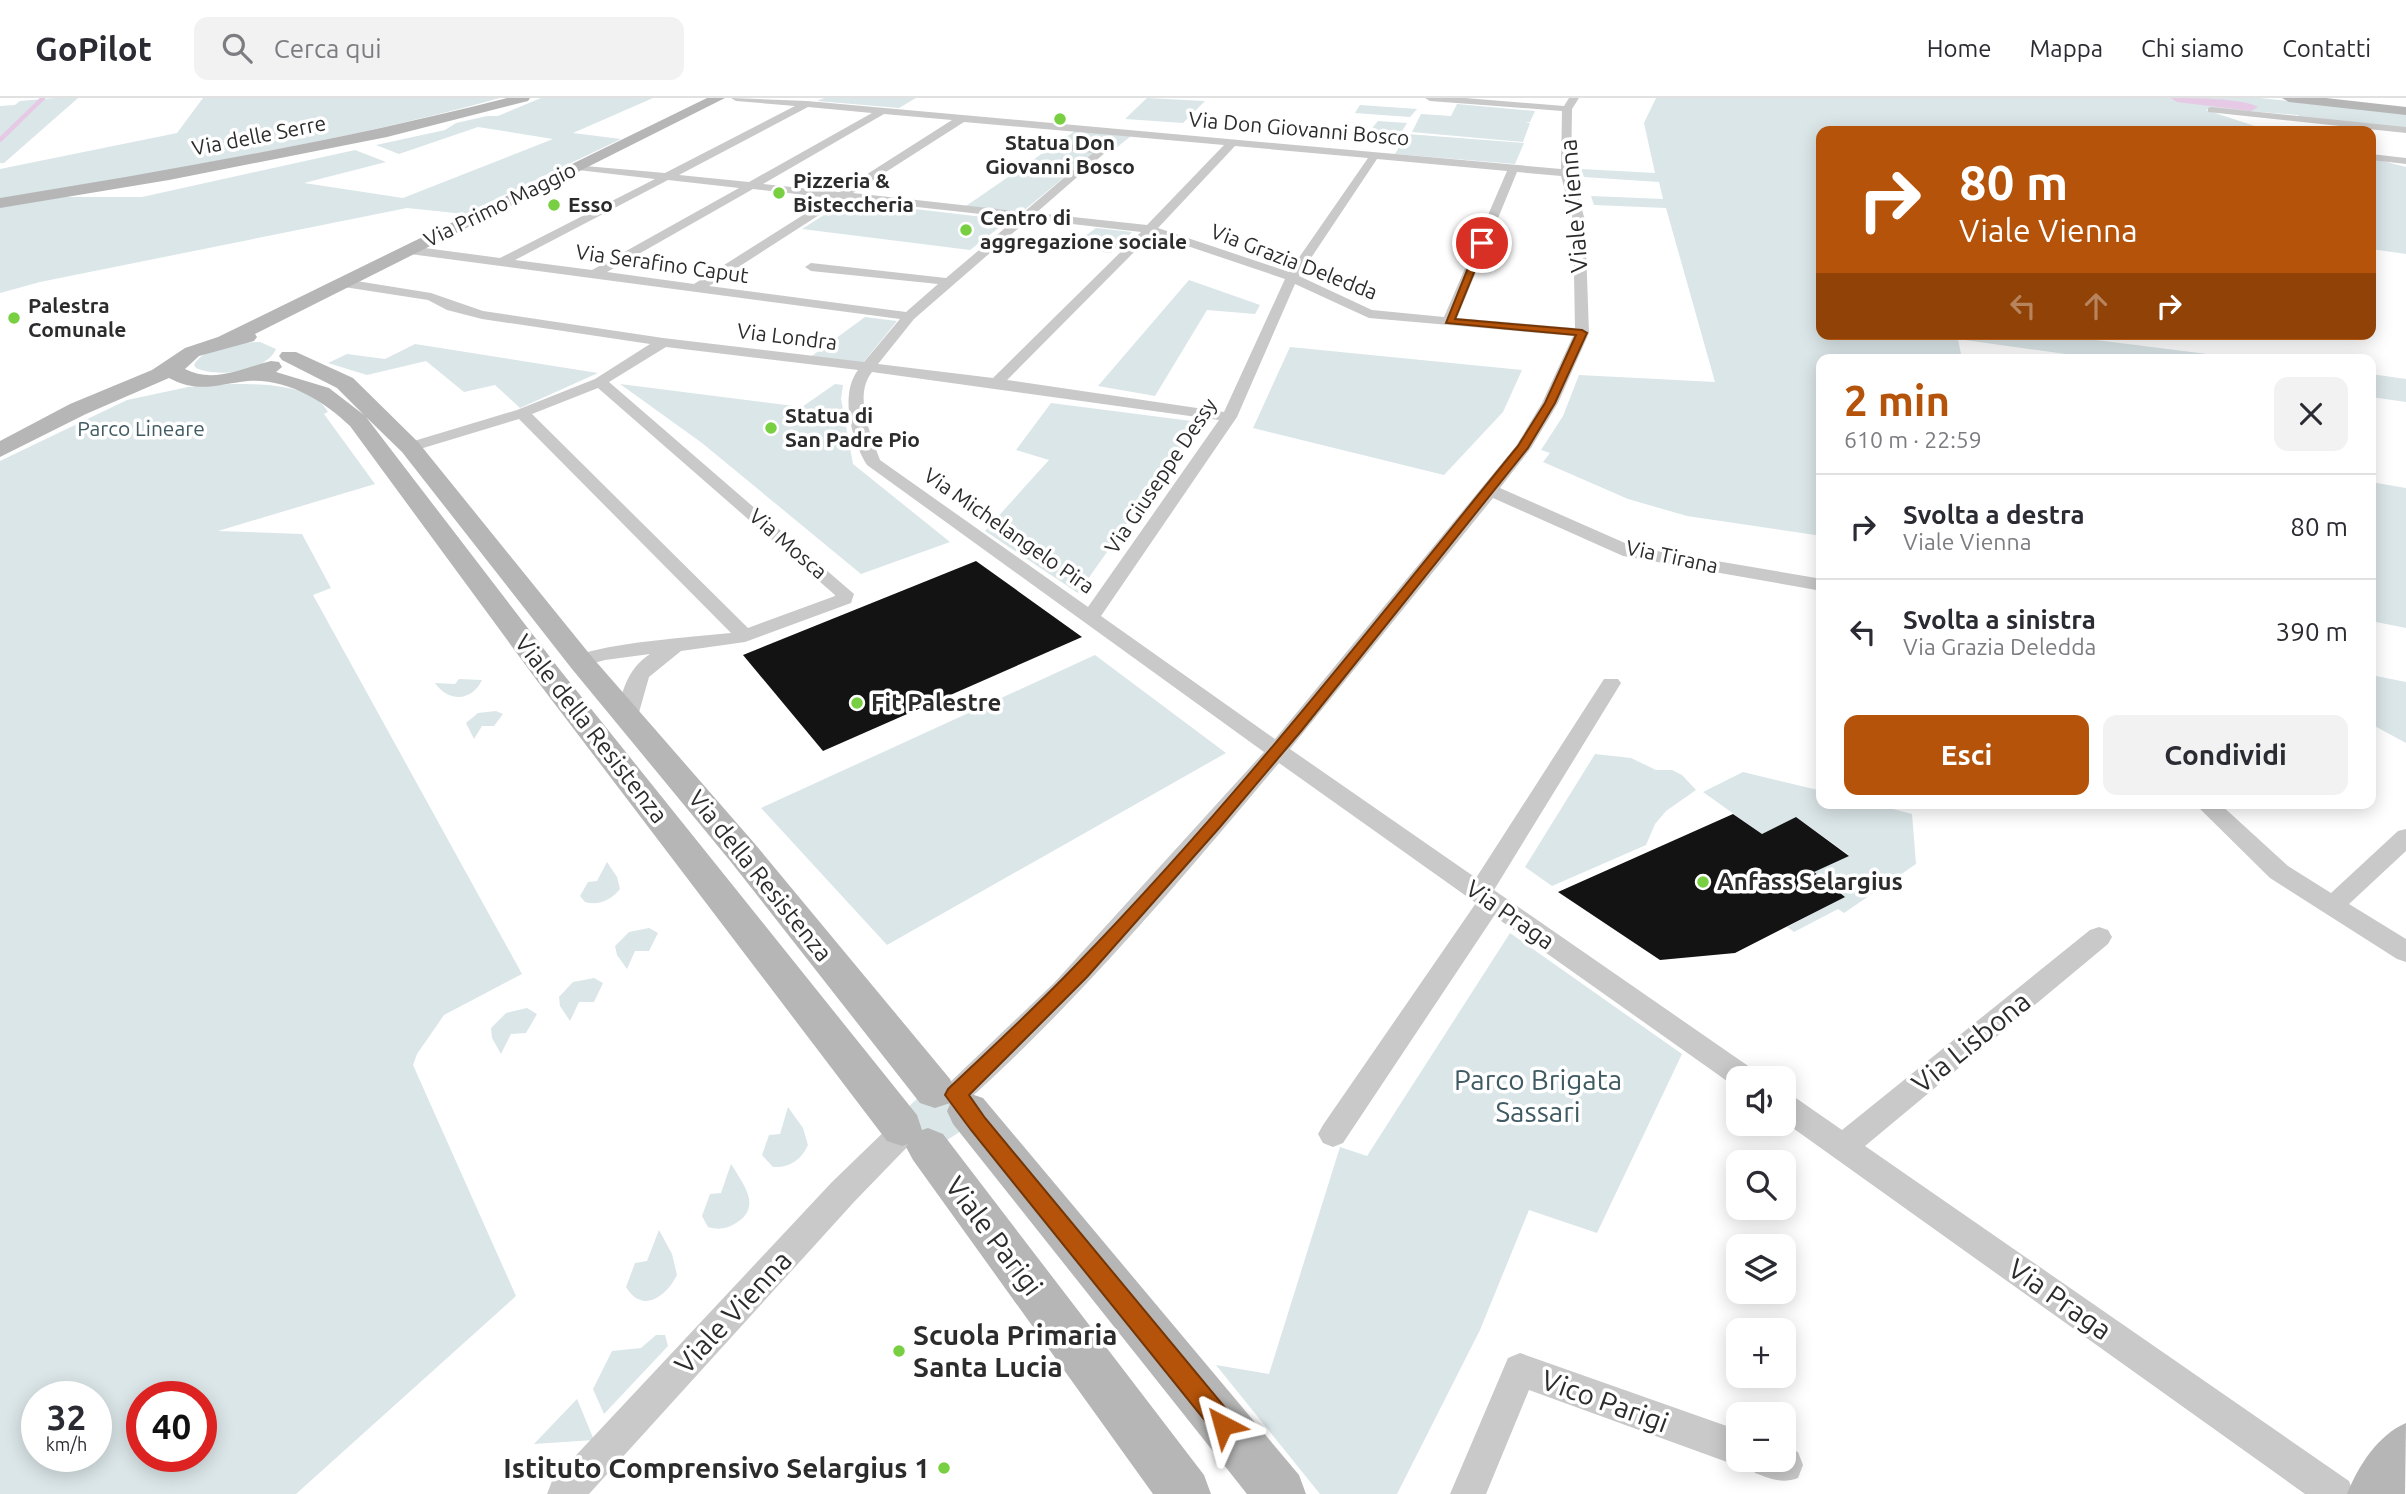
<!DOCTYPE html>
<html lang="it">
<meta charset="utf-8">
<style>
:root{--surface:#fff;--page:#f2f2f3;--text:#2b2b33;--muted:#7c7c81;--line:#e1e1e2;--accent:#b45309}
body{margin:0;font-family:Ubuntu,sans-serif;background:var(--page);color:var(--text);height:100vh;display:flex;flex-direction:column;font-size:26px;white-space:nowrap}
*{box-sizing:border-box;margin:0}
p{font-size:23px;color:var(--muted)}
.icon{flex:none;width:38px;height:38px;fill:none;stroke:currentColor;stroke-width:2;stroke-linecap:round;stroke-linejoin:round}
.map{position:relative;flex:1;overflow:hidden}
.panel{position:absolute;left:1816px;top:256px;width:560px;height:455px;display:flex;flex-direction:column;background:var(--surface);border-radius:14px;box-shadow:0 4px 18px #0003}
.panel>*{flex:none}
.banner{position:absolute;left:1816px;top:28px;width:560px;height:214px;border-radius:14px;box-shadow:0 4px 18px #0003;background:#b45309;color:#fff;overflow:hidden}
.controls{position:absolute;left:1726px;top:968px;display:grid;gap:14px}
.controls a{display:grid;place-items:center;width:70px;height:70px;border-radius:14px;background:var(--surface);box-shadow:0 4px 18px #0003;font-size:35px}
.speed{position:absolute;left:21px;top:1283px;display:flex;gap:14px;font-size:35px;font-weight:700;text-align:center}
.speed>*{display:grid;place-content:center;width:91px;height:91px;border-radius:50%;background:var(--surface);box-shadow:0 4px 18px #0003;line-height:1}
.speed small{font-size:18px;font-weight:400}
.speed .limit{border:10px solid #d22;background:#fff;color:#111}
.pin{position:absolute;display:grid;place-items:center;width:60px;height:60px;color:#fff;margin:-30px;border:4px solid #fff;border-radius:50%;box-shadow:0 2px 7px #0007}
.me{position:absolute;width:77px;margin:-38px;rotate:321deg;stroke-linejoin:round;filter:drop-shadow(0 0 5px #0008)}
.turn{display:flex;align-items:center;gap:24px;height:147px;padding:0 28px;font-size:32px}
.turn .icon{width:91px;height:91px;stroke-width:2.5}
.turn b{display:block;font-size:49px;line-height:60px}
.lanes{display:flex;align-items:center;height:66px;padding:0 28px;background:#0003;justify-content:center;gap:35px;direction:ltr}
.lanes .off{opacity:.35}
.round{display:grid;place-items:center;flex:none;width:74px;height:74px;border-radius:14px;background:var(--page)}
.summary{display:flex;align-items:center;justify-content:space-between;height:119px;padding:0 28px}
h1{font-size:42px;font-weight:700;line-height:52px;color:var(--accent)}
.action{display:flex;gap:14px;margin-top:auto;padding:14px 28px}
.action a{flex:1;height:80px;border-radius:14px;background:var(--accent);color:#fff;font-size:28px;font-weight:700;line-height:80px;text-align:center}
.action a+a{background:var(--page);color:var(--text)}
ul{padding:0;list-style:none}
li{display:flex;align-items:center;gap:21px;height:105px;padding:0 28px;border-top:2px solid var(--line)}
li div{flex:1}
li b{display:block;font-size:26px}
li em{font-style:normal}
header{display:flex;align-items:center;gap:42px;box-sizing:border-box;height:98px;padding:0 35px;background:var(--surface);border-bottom:2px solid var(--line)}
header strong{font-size:33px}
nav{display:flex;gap:38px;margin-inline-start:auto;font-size:24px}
.search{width:490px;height:63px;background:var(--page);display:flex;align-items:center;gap:18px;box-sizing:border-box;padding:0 24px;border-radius:14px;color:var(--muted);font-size:26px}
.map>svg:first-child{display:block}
</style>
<header>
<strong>GoPilot</strong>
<div class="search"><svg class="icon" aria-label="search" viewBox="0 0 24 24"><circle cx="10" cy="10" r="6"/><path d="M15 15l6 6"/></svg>Cerca qui</div>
<nav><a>Home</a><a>Mappa</a><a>Chi siamo</a><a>Contatti</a></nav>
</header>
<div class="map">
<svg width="2406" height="1396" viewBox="0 0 2406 1396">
<rect width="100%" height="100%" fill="#fff"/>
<!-- green -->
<g fill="#dbe6e8" fill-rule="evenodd">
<path d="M55,0H78L4,65H0V8L15,7L20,3Z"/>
<path d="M203,0H500C337,45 167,72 0,102V71L177,35Z"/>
<path d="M541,0H653L573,35L621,41L465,116L407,110L40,184L0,195V107L63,99H142L355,52L386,64L304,85L403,100L553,41L478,29L399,56L376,47L445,32L456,25L487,18H498Z"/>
<path d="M824,0H916L899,10L817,3Z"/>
<path d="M1147,0L1205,3L1183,25L1125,21Z"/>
<path d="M1656,0H2260L2406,16V31L2300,19L2298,17L2211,10L2206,12L2270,33H1822V236H2048L2247,261H2101L1958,241L1962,261H1822V438L1687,418L1628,401L1543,364L1550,355L1541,352L1563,318L1579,277L1715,284L1666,110L1594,107L1591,98L1663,101L1659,84L1584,79L1581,71L1655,75L1644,25Z"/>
<path d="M1457,6L1535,13L1530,24H1525L1530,25L1523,44L1412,34L1421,16L1451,18Z"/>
<path d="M1360,7L1417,11L1410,19L1355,15Z"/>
<path d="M1378,23L1407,25L1396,43L1364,40Z"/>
<path d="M1075,33L1131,38L1116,50L1101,49L1022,114L966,108Z"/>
<path d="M1407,36L1524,45L1515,66L1395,56Z"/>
<path d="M2371,60L2406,69V156L2371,151Z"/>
<path d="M846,103L1009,122L970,152L802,131Z"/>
<path d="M1096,130L1132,134L1111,155L1069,150Z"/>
<path d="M1189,182L1260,207L1255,216L1207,212L1155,298L1098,288Z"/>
<path d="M865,219L897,223L862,266L809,260Z"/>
<path d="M260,244L276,251C266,274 217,280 196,270L194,267C204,248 241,244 260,244Z"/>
<path d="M415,246L598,275L520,310L495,287L464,294L426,263L367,277L328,265L347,256L385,261Z"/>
<path d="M1290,249L1522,272L1503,314L1444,377L1253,330Z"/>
<path d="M2371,276L2406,281V304L2371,299Z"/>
<path d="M230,286C259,286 312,285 328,314L324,316L375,386L218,433L302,436L331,490L313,497L522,876L444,917L417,956L413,967L516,1198L296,1396H0V363L127,302L188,289ZM37,1298H96V1358H37ZM142,1298H201V1358H142Z"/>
<path d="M620,286L802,309L835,286L843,287L841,301L853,366L950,444L861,476L702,345Z"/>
<path d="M1051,305L1199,324L1078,495L985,433L1049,362L1016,352Z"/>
<path d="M2371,384L2406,390V530L2371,523Z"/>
<path d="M1095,557L1226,655L887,847L761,710Z"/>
<path d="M2371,577L2406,584V645L2371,626Z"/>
<path d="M459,581L482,582C472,604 448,604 435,585L455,586Z"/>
<path d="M496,613L503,616L494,628H482L474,641L466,625L478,615Z"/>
<path d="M1595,656L1631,660L1656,672H1672L1682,677L1696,692L1666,713L1655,726L1646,747L1552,788L1525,769Z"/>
<path d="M1743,674L1822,693V705H1870L1912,716L1916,766L1844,815L1838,811L1794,834L1787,829L1844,799L1814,774L1849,757L1796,719L1762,736L1703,694Z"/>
<path d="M607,764L617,779L620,791C611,802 599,808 585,804L580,798L588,784L597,783Z"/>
<path d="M649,830L658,835L649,853H635L627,871L617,857L615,848L629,834Z"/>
<path d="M1510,835L1682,956L1597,1135L1529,1112L1480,1232L1397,1396H1320L1216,1267L1269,1276L1340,1049L1367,1058Z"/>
<path d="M594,880L603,885L594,904H579L570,923L560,908L559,899L573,884Z"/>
<path d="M527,910L537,916L526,935L511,936L501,956L492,940L491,930L506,915Z"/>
<path d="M958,998L964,1031L938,1048L918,1047L905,1012L919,999Z"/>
<path d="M788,1009L803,1030L808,1047C801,1062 790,1070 773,1069L762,1057L769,1037L780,1036Z"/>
<path d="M731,1066C743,1086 763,1109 736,1125C727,1131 718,1132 708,1129L702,1118L710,1096L721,1095Z"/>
<path d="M659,1132L672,1156L677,1177C666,1199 642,1216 626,1189L635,1165L647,1163Z"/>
<path d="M656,1237H665L668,1248L604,1316L593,1291L612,1253L641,1250Z"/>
<path d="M577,1301L594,1342L534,1346Z"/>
</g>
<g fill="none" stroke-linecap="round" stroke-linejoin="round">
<!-- stream -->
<path stroke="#e6c9e4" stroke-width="4.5" d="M0,42L43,0"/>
<!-- canal -->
<path fill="#e6c9e4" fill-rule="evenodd" d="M2171,0C2191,0 2242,0 2258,9L2251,13L2177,4Z"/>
</g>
<!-- building -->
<g fill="#131313">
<path d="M976,463L1082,539L823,653L743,557Z"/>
<path d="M1733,716L1762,736L1796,719L1849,758L1814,774L1845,799L1735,855L1660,862L1558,794Z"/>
</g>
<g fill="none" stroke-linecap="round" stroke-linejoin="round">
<!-- street -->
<g fill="#c9c9c9" fill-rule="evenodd">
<path d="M731,0L807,3L1561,71L1562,13L1430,3L1425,0H1465L1564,8L1569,0H1579L1572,11L1571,75L1585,122L1589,235L1558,305L1531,350L1500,390L1634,449L1822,481V493L1623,458L1493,400L1290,651L1476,780L1604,581H1618L1621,585L1494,792L1754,972L1758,980H1738V990L1734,988L1494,818L1343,1045L1333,1049L1323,1045L1318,1036L1323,1027L1476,805L1279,665C1180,783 1080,902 965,1005L955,1009L945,1005L941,997L945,989L1054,885L1264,654L867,367C852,343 839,297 858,272L666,249L609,284L854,496L851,505L745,544L681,553L649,579L636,625H620L617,620C621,595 627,571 650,556L605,562L580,569L573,567L570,563C582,546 704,538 731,535L519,321L410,354L402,349L404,346L517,312L595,281L650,246L482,221L447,212L428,202L344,189L338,185L344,181L431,195L483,213L663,240L864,264L900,221L410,156L404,152L410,148L500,160L655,81L578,72L574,71V67L665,75L795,8L736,3ZM808,9L872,15L749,84L679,77ZM884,16L952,22L839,94L763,86ZM964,24L1224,47L1147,127L1036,115L1107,53L1102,50L1057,45L1053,46V50L1093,55L1024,114L853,95ZM1235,48L1368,60L1289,174L1158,130ZM1377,61L1507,73L1444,219L1372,212L1299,178ZM1517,74L1561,78L1573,122L1575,230L1457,220ZM668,82L739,90L592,172L515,162ZM753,91L830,100L694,186L607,174ZM844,101L1017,120L946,180L811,165L805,169L811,173L938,186L906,214L709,188ZM1029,121L1141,134L993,280L878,266L914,221ZM1152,136L1285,181L1224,314L1007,282ZM1295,186L1369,220L1573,238L1542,305L1516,348L1275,641L1101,518L1237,319ZM872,274L1219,322L1088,509L880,362C871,337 853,298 872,274ZM598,290L835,497V498L748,530L532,316Z"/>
<path d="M2211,9L2406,29V35L2208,14V10Z"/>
<path d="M2371,56L2406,60V66L2371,62Z"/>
<path d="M2194,705H2219L2288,768L2331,795L2398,733L2406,731V753L2349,806L2406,841V864L2397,861L2270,780Z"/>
<path d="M2099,829L2108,832L2112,839L2108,846L1865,1048L2349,1383L2354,1396H2305L1783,1023V995L1793,998L1842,1032L2090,832Z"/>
<path d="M903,1021L913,1025L918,1034L913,1043L854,1104L589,1396H547L552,1383L832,1084L893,1025Z"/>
<path d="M1520,1255L1738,1332V1362H1783V1349L1798,1354L1803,1367L1798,1380C1782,1386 1771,1381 1755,1375L1750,1362L1738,1368L1529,1292L1486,1396H1450L1508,1260Z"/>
</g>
<!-- secondary -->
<g fill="#b6b6b6" fill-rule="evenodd">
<path d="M507,0H530L528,3L387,39L169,82L0,110V100C171,72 339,43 507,0Z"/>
<path d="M707,0H725L255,236L257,239L254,243L199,258L185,271C213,286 243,270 271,263L279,264L282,269L276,274L329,290L364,317L337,290L282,262L279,258L282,254H296L353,280L418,344L592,559L755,746L950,981L956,993L950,1005L935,1010L920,1005L731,764L572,571L402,354L366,319L560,572L917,1017L922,1032L928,1030L943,1036L1204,1377L1211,1396H1153L913,1062L906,1049L908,1046L902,1048L887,1043L538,584L350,328C324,303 286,280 248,283C218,286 199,296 169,280L86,316L0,359V343L70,306L152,272L185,250L218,239Z"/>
<path d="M2282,0H2326L2406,9V17L2289,4Z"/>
<path d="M968,995L983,1000L1299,1377L1306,1396H1247L953,1026L947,1013L953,1000Z"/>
<path d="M2406,1325L2405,1396H2347C2358,1368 2378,1337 2406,1325Z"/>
</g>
</g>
<!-- route -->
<path fill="#b45309" stroke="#753606" stroke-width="2" d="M1482,142L1486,145L1455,221L1582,232L1587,235L1555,305L1528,350L1302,632L1220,729L1087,879L969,997L985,1020L1232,1318L1235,1327L1232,1335L1223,1339L1215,1335L971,1032L945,997L948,991C990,951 1034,911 1074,869C1233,706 1374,525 1518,348L1545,305L1576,237L1446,225L1478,145Z"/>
<!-- markers -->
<g fill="#78cf42" stroke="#fff" stroke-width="2.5">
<circle cx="1060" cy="21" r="7"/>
<circle cx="779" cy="95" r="7"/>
<circle cx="554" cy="107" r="7"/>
<circle cx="966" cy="132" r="7"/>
<circle cx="14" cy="220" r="7"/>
<circle cx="771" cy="330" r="7"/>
<circle cx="857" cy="605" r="7"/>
<circle cx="1703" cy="784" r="7"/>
<circle cx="899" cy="1253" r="7"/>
<circle cx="944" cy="1370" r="7"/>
</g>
<g text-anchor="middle" stroke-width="7" stroke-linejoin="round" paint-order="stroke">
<!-- far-street labels -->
<g font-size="21" fill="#2c2c2c" stroke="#fff">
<text transform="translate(1299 31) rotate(5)" y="7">Via Don Giovanni Bosco</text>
<text transform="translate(259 38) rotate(-11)" y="7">Via delle Serre</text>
<text transform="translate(500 107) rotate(-26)" y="7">Via Primo Maggio</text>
<text transform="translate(1294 164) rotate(21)" y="7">Via Grazia Deledda</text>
<text transform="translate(662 166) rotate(8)" y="7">Via Serafino Caput</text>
<text transform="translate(787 239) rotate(7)" y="7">Via Londra</text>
<text transform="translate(1161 378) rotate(-56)" y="7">Via Giuseppe Dessy</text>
<text transform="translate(1009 433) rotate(35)" y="7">Via Michelangelo Pira</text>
<text transform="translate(788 446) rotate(41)" y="7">Via Mosca</text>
<text transform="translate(1672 459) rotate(12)" y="7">Via Tirana</text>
</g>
<!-- far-poi labels -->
<g font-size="21" font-weight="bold" fill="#2c2c2c" stroke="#fff" text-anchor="start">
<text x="1060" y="52" text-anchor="middle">Statua Don<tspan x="1060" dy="24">Giovanni Bosco</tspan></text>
<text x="793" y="90">Pizzeria &amp;<tspan x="793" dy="24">Bisteccheria</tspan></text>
<text x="568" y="114">Esso</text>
<text x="980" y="127">Centro di<tspan x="980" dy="24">aggregazione sociale</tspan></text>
<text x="28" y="215">Palestra<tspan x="28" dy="24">Comunale</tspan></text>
<text x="785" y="325">Statua di<tspan x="785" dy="24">San Padre Pio</tspan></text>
</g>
<!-- far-park labels -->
<g font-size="21" fill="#3f5a62" stroke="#fff">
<text x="141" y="338">Parco Lineare</text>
</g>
<!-- street labels -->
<g font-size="24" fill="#2c2c2c" stroke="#fff">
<text transform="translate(1574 108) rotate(-95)" y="8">Viale Vienna</text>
<text transform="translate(591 631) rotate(52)" y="8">Viale della Resistenza</text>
<text transform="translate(760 778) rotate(51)" y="8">Via della Resistenza</text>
<text transform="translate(1510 817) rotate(35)" y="8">Via Praga</text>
</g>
<!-- poi labels -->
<g font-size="24" font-weight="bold" fill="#2c2c2c" stroke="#fff" text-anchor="start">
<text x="871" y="613">Fit Palestre</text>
<text x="1717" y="792">Anfass Selargius</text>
</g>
<!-- near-street labels -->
<g font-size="28" fill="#2c2c2c" stroke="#fff">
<text transform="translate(1971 944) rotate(-39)" y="10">Via Lisbona</text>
<text transform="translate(994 1138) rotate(53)" y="10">Viale Parigi</text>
<text transform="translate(2060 1201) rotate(35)" y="10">Via Praga</text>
<text transform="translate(733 1214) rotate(-47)" y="10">Viale Vienna</text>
<text transform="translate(1605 1303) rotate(20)" y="10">Vico Parigi</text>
</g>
<!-- near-park labels -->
<g font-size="28" fill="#3f5a62" stroke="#fff">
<text x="1538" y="992">Parco Brigata<tspan x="1538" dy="32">Sassari</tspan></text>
</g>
<!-- near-poi labels -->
<g font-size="28" font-weight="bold" fill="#2c2c2c" stroke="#fff" text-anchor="start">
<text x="913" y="1247">Scuola Primaria<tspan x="913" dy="32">Santa Lucia</tspan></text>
<text x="930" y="1380" text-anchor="end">Istituto Comprensivo Selargius 1</text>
</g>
</g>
</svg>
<div class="controls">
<a><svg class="icon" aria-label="sound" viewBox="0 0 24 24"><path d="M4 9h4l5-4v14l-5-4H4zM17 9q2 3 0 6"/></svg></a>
<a><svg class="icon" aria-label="search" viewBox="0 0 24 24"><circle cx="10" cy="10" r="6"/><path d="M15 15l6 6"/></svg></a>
<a><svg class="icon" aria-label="layers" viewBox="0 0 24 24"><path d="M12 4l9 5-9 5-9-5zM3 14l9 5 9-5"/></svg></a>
<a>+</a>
<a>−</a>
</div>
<div class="speed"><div>32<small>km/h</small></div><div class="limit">40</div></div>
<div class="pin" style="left:1482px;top:145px;background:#d93025"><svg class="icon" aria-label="arrive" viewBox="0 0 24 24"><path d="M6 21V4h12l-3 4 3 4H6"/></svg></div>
<svg class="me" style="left:1223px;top:1327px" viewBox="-20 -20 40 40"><path d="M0-17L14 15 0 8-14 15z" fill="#b45309" stroke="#fff" stroke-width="4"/></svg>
<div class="banner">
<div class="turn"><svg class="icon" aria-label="right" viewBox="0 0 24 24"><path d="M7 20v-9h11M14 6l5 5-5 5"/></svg><div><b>80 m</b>Viale Vienna</div></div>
<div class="lanes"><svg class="icon off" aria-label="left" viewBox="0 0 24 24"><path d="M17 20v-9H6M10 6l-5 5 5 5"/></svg><svg class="icon off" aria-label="ahead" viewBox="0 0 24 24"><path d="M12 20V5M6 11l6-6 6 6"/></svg><svg class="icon" aria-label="right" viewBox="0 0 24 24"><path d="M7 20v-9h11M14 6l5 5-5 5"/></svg></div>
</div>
<section class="panel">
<div class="summary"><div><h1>2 min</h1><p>610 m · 22:59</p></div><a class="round"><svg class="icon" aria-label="close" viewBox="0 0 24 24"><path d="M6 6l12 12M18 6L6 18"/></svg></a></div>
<ul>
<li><svg class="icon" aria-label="right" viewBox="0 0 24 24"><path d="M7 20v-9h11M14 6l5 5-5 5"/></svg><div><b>Svolta a destra</b><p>Viale Vienna</p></div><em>80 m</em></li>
<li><svg class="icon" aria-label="left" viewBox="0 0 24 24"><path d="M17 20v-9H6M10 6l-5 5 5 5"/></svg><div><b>Svolta a sinistra</b><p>Via Grazia Deledda</p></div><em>390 m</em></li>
</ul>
<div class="action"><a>Esci</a><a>Condividi</a></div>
</section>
</div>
